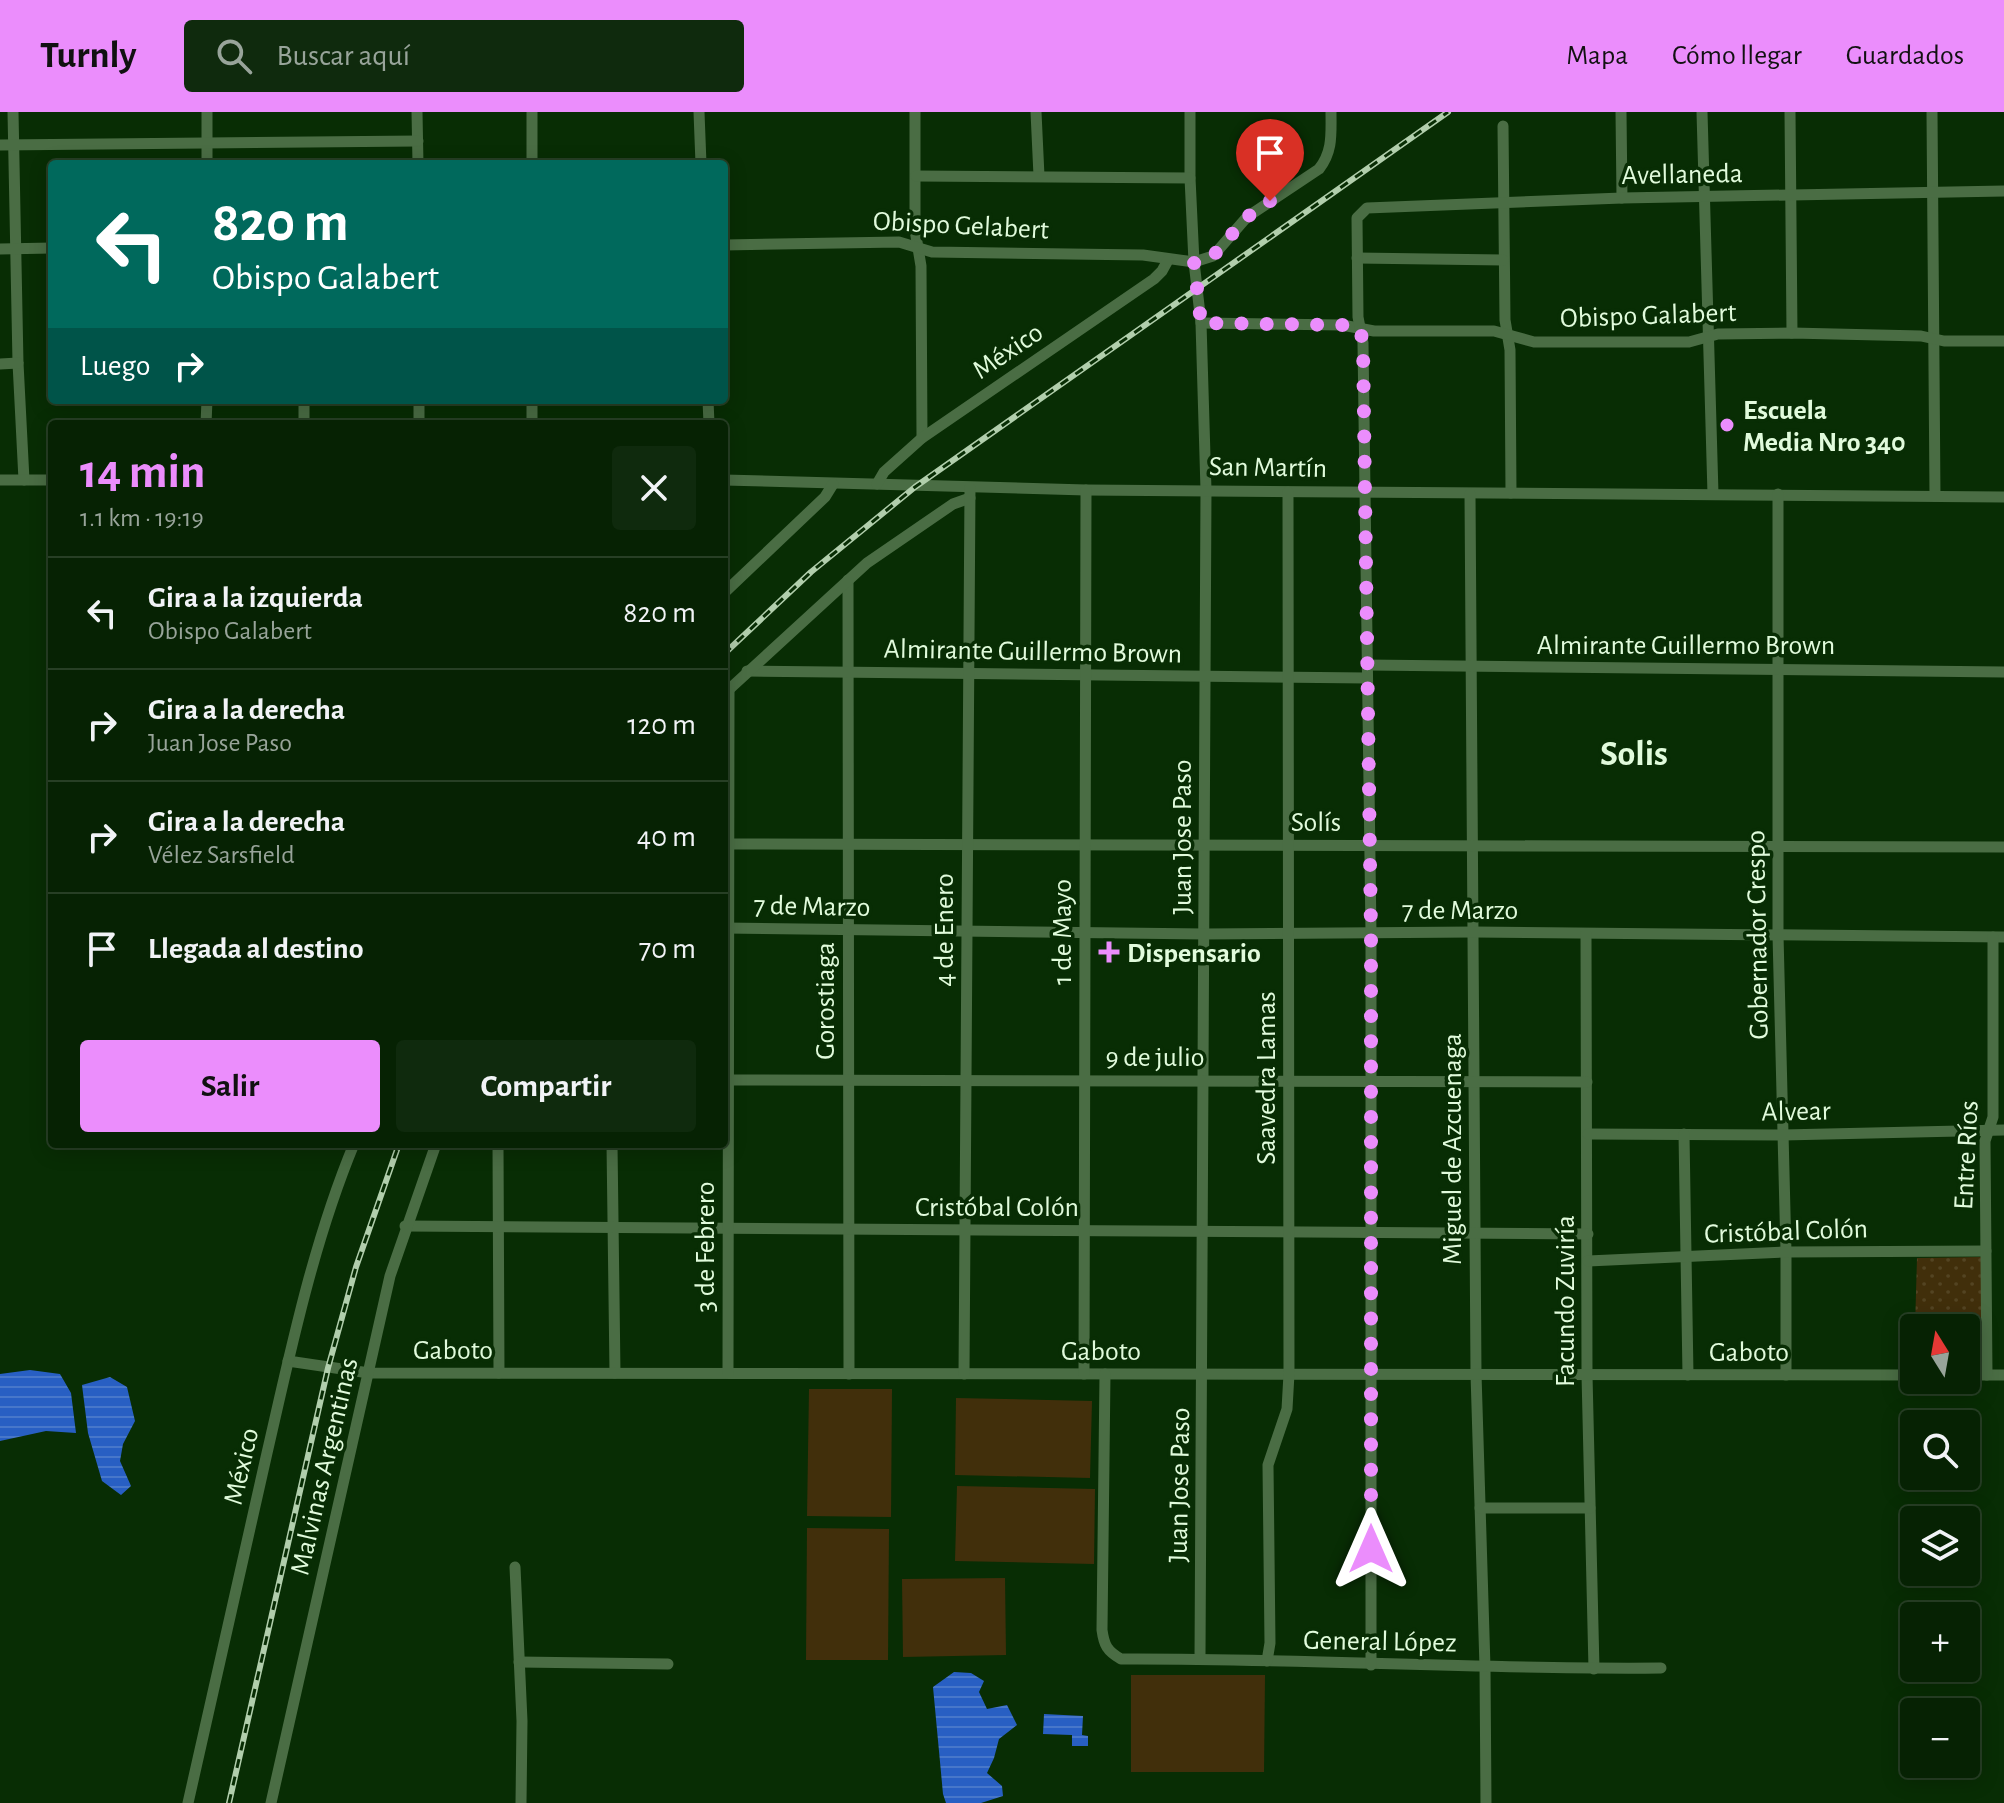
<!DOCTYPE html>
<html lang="es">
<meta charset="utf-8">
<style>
:root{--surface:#062203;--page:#0f2a0d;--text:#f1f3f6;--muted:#98a49a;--line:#273f25;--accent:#eb8dfc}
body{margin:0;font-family:"Alegreya Sans",sans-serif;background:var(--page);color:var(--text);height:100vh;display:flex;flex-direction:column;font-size:30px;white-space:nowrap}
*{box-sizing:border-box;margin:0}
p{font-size:26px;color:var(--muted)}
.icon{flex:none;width:44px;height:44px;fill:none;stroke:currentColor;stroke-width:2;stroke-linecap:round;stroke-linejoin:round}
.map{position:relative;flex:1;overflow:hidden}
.details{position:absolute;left:48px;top:308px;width:680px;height:728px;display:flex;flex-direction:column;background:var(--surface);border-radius:8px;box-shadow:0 4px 20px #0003,0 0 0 2px var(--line)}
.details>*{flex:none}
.hud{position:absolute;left:48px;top:48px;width:680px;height:244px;border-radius:8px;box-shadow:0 4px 20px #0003,0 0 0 2px var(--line);background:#00695c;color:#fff;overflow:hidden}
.needle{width:52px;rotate:349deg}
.controls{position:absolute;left:1900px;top:1202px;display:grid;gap:16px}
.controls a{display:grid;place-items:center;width:80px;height:80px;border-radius:8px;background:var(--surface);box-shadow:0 4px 20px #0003,0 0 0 2px var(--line);font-size:40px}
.pin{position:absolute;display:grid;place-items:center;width:68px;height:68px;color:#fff;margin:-82px -34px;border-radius:50% 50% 50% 0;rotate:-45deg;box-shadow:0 0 8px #0007}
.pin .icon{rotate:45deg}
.me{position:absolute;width:88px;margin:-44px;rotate:0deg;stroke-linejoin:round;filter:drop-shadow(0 0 6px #0008)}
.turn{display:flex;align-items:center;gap:28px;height:168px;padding:0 32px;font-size:36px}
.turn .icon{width:104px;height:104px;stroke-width:2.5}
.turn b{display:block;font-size:56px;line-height:68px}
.then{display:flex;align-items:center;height:76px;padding:0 32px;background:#0003;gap:16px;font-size:30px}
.round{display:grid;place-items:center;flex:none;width:84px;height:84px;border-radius:8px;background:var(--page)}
.summary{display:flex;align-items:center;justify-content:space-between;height:136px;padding:0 32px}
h1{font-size:48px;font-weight:600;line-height:60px;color:var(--accent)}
.primary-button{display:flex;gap:16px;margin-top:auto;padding:16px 32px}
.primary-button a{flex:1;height:92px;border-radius:8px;background:var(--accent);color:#111;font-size:32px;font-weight:600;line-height:92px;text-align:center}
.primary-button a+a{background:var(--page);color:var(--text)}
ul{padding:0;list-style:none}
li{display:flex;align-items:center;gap:24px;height:112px;padding:0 32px;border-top:2px solid var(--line)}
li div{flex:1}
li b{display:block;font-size:30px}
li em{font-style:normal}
header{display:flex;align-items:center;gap:48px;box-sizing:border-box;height:112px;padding:0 40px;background:var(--accent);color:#111}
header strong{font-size:38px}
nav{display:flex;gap:44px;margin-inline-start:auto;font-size:28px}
.search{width:560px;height:72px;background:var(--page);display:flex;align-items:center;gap:20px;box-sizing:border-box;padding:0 28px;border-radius:8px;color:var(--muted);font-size:30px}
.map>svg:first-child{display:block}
</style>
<header>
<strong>Turnly</strong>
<div class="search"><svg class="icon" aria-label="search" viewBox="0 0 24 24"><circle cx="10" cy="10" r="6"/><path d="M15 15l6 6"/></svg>Buscar aquí</div>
<nav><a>Mapa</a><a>Cómo llegar</a><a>Guardados</a></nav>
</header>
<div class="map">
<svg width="2004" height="1691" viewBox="0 0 2004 1691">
<defs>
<pattern id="grass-dots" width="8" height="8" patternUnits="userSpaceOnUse" patternTransform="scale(2)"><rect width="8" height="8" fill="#412f0b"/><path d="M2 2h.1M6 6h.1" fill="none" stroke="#534422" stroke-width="1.8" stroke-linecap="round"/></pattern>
<pattern id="water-rules" width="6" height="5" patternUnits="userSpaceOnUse" patternTransform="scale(2)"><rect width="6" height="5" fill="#285fc3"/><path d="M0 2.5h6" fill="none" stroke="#4777ca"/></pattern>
</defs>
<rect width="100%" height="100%" fill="#082d04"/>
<!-- grass -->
<path fill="url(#grass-dots)" d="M1981,1145L1983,1257H1966V1216H1915L1917,1146Z"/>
<!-- garden -->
<g fill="#412f0b">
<path d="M809,1277H892L891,1405L807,1404Z"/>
<path d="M956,1286L1092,1289L1090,1366L955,1363Z"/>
<path d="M957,1374L1095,1377L1094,1452L955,1449Z"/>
<path d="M807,1416L889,1417L888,1548H806Z"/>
<path d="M1005,1466L1006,1543L903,1545L902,1467Z"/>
<path d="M1131,1563H1265L1264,1660H1131Z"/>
</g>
<!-- water -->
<g fill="url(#water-rules)">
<path d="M30,1258L60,1262L71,1281L76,1321L46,1319L0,1329V1262Z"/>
<path d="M110,1265L127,1275L135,1309L123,1332L120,1349L131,1374L121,1383L102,1369L88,1321L82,1273Z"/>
<path d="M954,1560L971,1561L984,1569L979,1580L987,1597L1007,1593L1017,1613L999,1627L994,1646L987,1661L1002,1674L1003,1684L981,1691H946L943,1682L933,1575Z"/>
<path d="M1044,1602L1083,1604L1082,1623L1088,1624V1634H1072V1623L1043,1622Z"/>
</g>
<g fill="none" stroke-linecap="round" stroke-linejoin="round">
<!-- minor -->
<g stroke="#4a6d44" stroke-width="11">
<path d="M13,0L18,251L24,368"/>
<path d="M207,0V52"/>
<path d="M417,0L418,52"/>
<path d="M699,0L701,52"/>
<path d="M915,0V118L921,154L922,326"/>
<path d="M1036,0L1039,64"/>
<path d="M1190,0V66L1194,150L1201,211L1206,378L1200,1546"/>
<path d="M1621,0L1622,86"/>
<path d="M1702,0L1713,382"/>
<path d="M1790,0L1792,221"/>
<path d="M1932,0L1935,384"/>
<path d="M1503,14L1505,208L1510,238L1511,381"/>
<path d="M0,33L418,29"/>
<path d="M532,52V0"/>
<path d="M916,64L1190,66"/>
<path d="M724,133L899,130L932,140L1143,143L1194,150L1213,144L1247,105L1319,57C1333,39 1331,22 1331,0"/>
<path d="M0,137L52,136"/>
<path d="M1357,146L1503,148"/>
<path d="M1201,211L1342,213L1374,219H1494L1534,230H1689L1718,222L1792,221L1921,224L1944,229H2004"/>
<path d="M0,252L18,251"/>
<path d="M532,288V312"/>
<path d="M708,288L709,312"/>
<path d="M206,312L207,288"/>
<path d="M304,312V288"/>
<path d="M419,312V288"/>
<path d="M0,368H52"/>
<path d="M724,368L1086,378L2004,385"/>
<path d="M877,372L884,360L922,326L1154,167L1162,159L1168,148"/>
<path d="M1470,382L1476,1262L1485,1555L1486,1691"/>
<path d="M1778,382V823L1786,1140V1263"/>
<path d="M848,468L849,1262"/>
<path d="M724,481L825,385L833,372"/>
<path d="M1367,553L2004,560"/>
<path d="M747,559L1367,566"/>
<path d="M724,582L867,451L953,392L970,386"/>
<path d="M724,732L2004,735"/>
<path d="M724,816L1205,822L1474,820L2004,825"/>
<path d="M1586,822L1587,1263L1594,1557"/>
<path d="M724,968L1587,970"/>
<path d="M1588,1022L1783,1023L2004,1018"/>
<path d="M1684,1022L1688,1263"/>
<path d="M498,1032L499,1261"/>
<path d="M612,1032L615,1261"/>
<path d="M405,1114L1588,1122"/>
<path d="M1588,1149L1786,1140L1986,1139"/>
<path d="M288,1249L369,1261L1914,1263"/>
<path d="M728,1261L729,577"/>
<path d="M964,1262L970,376"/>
<path d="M1084,1262L1086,378"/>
<path d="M1105,1262L1102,1518C1104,1533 1107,1539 1121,1547C1301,1546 1481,1558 1661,1556"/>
<path d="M1966,1263H2004"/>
<path d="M1987,1263L1985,1029L1993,1005V825"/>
<path d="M1480,1396H1590"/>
<path d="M515,1455L522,1609L521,1691"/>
<path d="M1267,1549L1270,1531L1268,1353L1287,1297L1289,1262L1288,380"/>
<path d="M519,1550L668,1552"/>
<path d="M1371,1553V821L1363,231L1358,205L1357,106L1367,96L1622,86L2004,79"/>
<path d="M188,1691C214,1574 241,1458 267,1341C291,1237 313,1131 354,1032"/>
<path d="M271,1691L390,1164L436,1032"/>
</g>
<!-- rail casing -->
<g stroke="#b1ceac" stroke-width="6">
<g id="rail">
<path d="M724,542L811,460L915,375L1448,0"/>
<path d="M229,1691L328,1256L356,1155L399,1032"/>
</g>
</g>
<!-- rail -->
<use href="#rail" stroke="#082d04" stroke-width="3" stroke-dasharray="9" stroke-linecap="butt"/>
</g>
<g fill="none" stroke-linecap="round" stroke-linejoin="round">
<!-- route -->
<path stroke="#eb8dfc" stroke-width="14" stroke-dasharray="0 25.2" d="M1270,89L1247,105L1213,144L1194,150L1201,211L1342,213L1360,217L1363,231L1371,821V1437"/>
</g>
<!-- markers -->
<g fill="#eb8dfc" stroke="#082d04" stroke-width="3">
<circle cx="1727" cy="313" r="8"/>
<path d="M1105 828h8v8h8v8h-8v8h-8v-8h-8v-8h8z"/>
</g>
<g text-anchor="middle" stroke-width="7" stroke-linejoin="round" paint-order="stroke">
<!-- street labels -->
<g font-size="28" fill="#e1fbdc" stroke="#082d04">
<text transform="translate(1682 61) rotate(-1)" y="10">Avellaneda</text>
<text transform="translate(961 112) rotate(3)" y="10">Obispo Gelabert</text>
<text transform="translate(1648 202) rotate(-2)" y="10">Obispo Galabert</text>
<text transform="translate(1007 238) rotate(-34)" y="10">México</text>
<text transform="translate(1268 354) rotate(1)" y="10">San Martín</text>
<text x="1686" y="542">Almirante Guillermo Brown</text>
<text transform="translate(1033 538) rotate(1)" y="10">Almirante Guillermo Brown</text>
<text x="1316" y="719">Solís</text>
<text transform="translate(1181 725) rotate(-90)" y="10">Juan Jose Paso</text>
<text transform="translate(812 793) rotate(1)" y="10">7 de Marzo</text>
<text x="1460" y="807">7 de Marzo</text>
<text transform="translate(943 818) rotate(-90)" y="10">4 de Enero</text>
<text transform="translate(1061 820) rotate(-90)" y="10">1 de Mayo</text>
<text transform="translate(1756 823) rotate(-91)" y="10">Gobernador Crespo</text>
<text transform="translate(824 889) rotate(-90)" y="10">Gorostiaga</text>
<text x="1155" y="954">9 de julio</text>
<text transform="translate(1265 966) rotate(-90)" y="10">Saavedra Lamas</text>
<text transform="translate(1796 998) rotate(-1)" y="10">Alvear</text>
<text transform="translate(1451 1037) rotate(-90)" y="10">Miguel de Azcuenaga</text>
<text transform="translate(1965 1043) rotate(-87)" y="10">Entre Ríos</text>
<text x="997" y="1104">Cristóbal Colón</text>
<text transform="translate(1786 1118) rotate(-2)" y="10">Cristóbal Colón</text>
<text transform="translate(704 1135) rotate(-90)" y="10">3 de Febrero</text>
<text transform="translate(1564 1189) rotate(-90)" y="10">Facundo Zuviría</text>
<text x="453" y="1247">Gaboto</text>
<text x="1101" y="1248">Gaboto</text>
<text x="1749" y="1249">Gaboto</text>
<text transform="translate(240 1354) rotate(-77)" y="10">México</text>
<text transform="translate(323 1354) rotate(-77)" y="10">Malvinas Argentinas</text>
<text transform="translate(1178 1373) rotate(-89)" y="10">Juan Jose Paso</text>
<text transform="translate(1380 1528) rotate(1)" y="10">General López</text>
</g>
<!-- poi labels -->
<g font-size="28" font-weight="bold" fill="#e1fbdc" stroke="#082d04" text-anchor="start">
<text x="1743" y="307">Escuela<tspan x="1743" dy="32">Media Nro 340</tspan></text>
<text x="1127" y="850">Dispensario</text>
</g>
<!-- district labels -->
<g font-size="36" font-weight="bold" fill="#e1fbdc" stroke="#082d04">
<text x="1634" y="653">Solis</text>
</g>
</g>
</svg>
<div class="controls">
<a><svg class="needle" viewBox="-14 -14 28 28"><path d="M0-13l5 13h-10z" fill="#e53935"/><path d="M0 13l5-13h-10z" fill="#98a49a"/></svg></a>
<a><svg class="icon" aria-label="search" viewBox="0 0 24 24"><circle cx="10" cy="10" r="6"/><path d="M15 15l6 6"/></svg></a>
<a><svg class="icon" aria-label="layers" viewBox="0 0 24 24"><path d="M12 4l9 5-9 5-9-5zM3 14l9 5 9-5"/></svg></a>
<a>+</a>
<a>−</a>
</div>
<div class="pin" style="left:1270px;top:89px;background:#d93025"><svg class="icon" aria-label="arrive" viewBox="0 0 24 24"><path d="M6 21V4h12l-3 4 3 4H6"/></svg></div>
<svg class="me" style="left:1371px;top:1437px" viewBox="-20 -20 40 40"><path d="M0-17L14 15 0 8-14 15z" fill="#eb8dfc" stroke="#fff" stroke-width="4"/></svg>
<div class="hud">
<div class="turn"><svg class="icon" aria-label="left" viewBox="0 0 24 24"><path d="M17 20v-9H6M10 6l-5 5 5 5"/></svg><div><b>820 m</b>Obispo Galabert</div></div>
<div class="then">Luego<svg class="icon" aria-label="right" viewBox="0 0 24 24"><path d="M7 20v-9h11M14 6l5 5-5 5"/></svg></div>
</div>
<section class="details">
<div class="summary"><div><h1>14 min</h1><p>1.1 km · 19:19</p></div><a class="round"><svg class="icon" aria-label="close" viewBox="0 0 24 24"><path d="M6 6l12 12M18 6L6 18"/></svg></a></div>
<ul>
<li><svg class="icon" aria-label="left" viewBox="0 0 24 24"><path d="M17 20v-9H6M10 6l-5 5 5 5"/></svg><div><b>Gira a la izquierda</b><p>Obispo Galabert</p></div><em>820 m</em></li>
<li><svg class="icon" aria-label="right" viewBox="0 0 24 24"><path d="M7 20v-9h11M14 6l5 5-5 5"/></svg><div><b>Gira a la derecha</b><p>Juan Jose Paso</p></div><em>120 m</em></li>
<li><svg class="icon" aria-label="right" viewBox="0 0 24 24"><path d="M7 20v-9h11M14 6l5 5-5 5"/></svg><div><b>Gira a la derecha</b><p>Vélez Sarsfield</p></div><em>40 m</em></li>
<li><svg class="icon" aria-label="arrive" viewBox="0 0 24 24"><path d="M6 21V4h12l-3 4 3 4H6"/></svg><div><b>Llegada al destino</b></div><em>70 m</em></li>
</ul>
<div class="primary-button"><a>Salir</a><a>Compartir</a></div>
</section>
</div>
